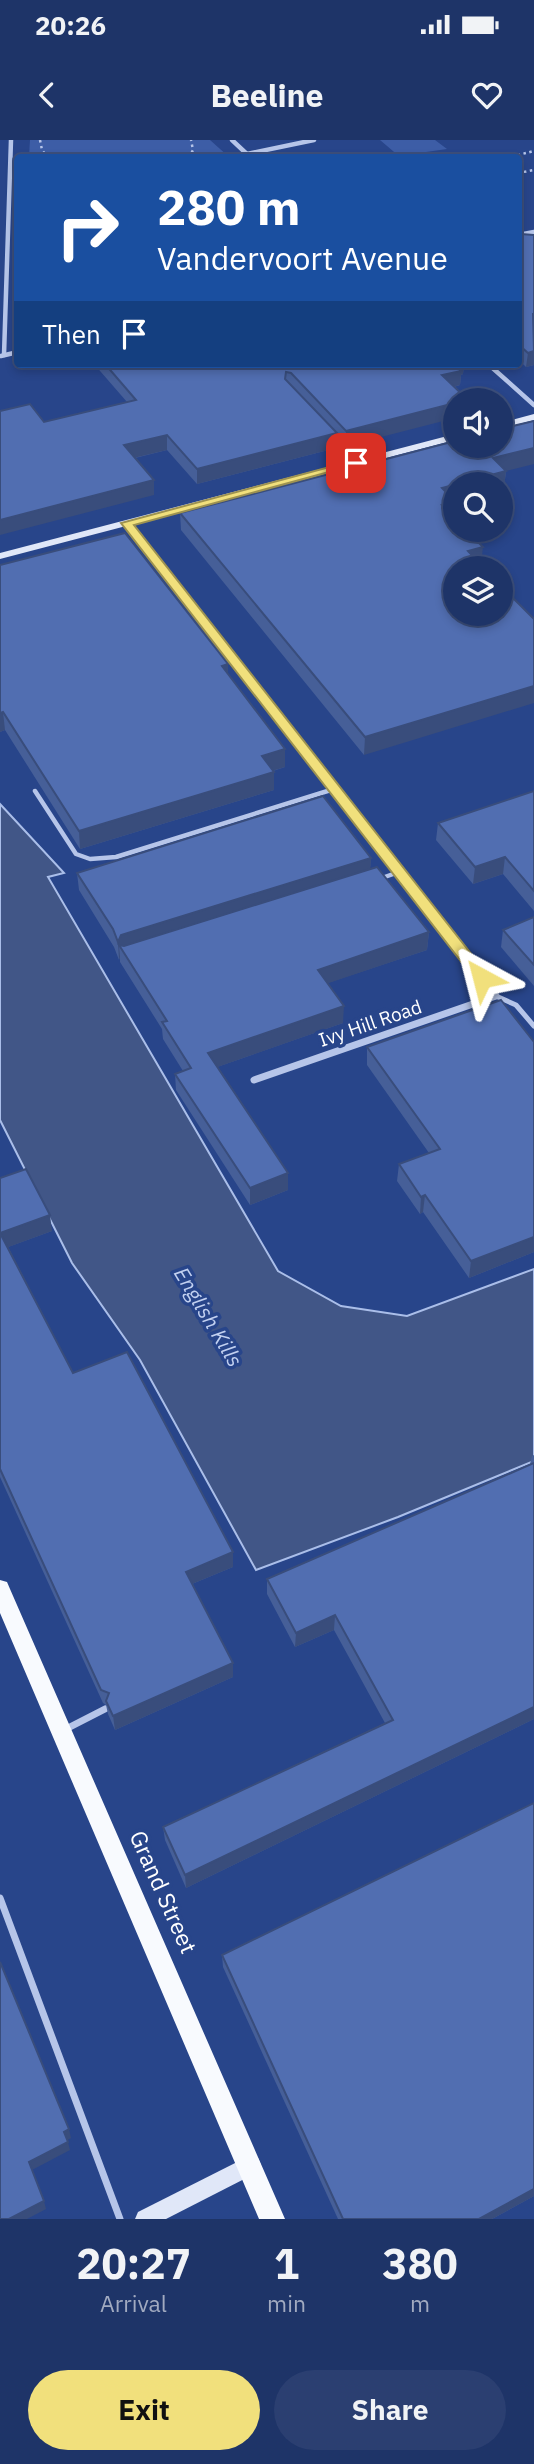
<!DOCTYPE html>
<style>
:root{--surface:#1e3468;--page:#2b3f71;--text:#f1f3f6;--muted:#a1aac0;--line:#3c4f7c;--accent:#f1e07c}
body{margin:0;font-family:"IBM Plex Sans",sans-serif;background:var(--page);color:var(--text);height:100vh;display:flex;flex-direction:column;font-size:26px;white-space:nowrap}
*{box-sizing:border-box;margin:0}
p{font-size:23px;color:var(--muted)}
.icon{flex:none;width:38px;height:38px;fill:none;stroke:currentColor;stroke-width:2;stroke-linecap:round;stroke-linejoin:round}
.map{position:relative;height:2079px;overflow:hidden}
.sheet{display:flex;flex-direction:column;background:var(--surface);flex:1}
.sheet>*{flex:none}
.guide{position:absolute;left:14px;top:14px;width:508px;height:214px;border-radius:7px;box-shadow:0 4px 10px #0003,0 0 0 2px var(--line);background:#1a4fa0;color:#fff;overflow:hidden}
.controls{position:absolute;left:443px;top:248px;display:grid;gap:14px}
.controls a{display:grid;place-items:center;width:70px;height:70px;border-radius:50%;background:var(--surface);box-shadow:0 4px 10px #0003,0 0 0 2px var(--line);font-size:35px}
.pin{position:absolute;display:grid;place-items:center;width:60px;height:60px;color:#fff;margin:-30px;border-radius:14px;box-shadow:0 4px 10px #0006}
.me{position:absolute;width:77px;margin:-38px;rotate:322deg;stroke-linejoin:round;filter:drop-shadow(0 0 5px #0008)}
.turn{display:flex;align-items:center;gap:24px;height:147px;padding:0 28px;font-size:32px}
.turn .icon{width:91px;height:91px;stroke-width:2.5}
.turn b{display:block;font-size:49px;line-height:60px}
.then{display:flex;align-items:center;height:66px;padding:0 28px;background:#0003;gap:14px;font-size:26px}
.eta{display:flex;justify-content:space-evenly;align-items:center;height:119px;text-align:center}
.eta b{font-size:42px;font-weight:800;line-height:49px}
.button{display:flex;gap:14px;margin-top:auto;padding:14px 28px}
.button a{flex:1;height:80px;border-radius:42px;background:var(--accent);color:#111;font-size:28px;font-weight:800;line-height:80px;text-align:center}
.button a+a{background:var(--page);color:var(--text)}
.status{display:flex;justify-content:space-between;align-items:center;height:49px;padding:0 35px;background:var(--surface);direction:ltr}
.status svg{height:19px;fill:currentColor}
header{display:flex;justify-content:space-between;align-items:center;height:91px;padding:0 28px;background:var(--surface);font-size:32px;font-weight:800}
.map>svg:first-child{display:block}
</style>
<div class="status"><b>20:26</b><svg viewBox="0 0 49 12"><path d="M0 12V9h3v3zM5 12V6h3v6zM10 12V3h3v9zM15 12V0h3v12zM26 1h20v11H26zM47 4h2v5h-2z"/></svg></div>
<header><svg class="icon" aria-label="back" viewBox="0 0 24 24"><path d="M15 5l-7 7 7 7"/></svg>Beeline<svg class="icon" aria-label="heart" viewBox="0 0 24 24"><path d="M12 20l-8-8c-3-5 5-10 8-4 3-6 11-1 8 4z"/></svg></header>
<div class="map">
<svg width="534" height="2079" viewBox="0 0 534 2079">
<rect width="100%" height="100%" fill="#28458a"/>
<!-- green -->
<g fill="#3d5da6">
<path d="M30,0H210L229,17H29Z"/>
<path d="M380,0H435L447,9L426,12L432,17H400Z"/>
</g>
<!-- water -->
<path fill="#415687" stroke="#aabee9" stroke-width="2" d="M0,664L64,733L48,737L278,1131L341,1166L407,1176L534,1129V1321L398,1377L256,1430L140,1220L72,1123L0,980Z"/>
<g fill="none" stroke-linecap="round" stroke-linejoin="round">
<!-- path -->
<g stroke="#b6c5e9" stroke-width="2.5" stroke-dasharray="2.5 3.5" stroke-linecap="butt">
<path d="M40,0L42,10L48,18"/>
<path d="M189,18L193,10L191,0"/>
<path d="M506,18L534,11"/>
<path d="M518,33L534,30"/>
</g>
<!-- lane-far3 -->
<path stroke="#b6c5e9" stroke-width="3.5" d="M332,297L356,323"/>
<!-- lane-far2 -->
<g stroke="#b6c5e9" stroke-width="4.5">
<path d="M35,651L76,714L90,719L116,717L334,649"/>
<path d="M379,739L399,732"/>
</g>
<!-- lane-far1 -->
<path stroke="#b6c5e9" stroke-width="5" d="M496,856L516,865L534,886"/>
<!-- lane -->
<g stroke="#b6c5e9" stroke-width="7">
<path d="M64,1590L105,1569"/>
<path d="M0,1758L120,2079"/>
</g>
<!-- street-far2 -->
<g stroke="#b6c5e9" stroke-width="4.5">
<path d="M232,0L249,16"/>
<path d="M247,14L314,0"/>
<path d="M518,95L534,92"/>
<path d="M4,215L11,0"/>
<path d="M1,216L18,212"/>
<path d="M488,224L534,265"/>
</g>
<!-- street-far1 -->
<path stroke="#b6c5e9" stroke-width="5" d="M127,383L450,797"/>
<!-- street -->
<path stroke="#b6c5e9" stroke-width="7" d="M254,940L496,856L449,795"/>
<!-- secondary -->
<g fill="#e0e7f8" fill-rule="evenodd">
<path d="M534,274V280L500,289V283Z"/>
<path d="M455,294V300L0,419V413Z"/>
<path d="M251,2015L258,2018L261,2025L258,2032L166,2079H135L138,2072Z"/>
</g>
<!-- primary -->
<path fill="#f8fafe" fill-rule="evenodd" d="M0,1440L7,1442L10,1449L285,2079H259L0,1473Z"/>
</g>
<!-- wall -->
<g fill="#465f98">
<path d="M518,95L534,225L526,227L518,219Z"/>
<path d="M94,224H464L463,234L461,235L460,245L454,247L346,306L336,296V308L197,344L167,310L135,318L154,340V355L44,282L127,262Z"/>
<path d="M506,331L504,348L455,345V378L364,615L181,390L180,373Z"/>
<path d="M0,425L228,534L285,627L273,631L274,650L80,709L5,590L0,592Z"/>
<path d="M534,651V771L503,734L473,744L436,700L438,683Z"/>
<path d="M371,718L370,729L429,792L427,810L327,843L343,883L217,927L288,1033V1050L250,1065L176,950L175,934L183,931L163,899L162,889L120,822V817L119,820L114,807L79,750L77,733Z"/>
<path d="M534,777V846L501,807L503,790Z"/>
<path d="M534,902V1112L469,1138L423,1072L420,1074L397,1041L399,1024L429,1013L367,925V907Z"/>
<path d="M0,1038L52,1091L8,1107L73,1233L233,1412V1427L192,1444L233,1523V1537L115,1590L108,1574L106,1565L103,1563L0,1337Z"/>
<path d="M534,1315V1579L186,1748L165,1700L163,1687L385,1583L334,1490L295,1507L267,1454V1439L530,1324L532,1316Z"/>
<path d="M534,1663V2056L492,2079H338L223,1827L222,1815Z"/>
</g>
<!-- shaded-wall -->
<g fill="#394d7c">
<path d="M534,211V225L526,227L528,213Z"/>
<path d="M452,224H464L463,234L461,235L460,245L441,250L442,235Z"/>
<path d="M455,263V278L346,306V291Z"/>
<path d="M337,293L336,308L197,344V329Z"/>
<path d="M167,295V310L125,320L124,305Z"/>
<path d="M534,308V324L506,331L504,348L500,349V345H455V361L442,348L493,318Z"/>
<path d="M154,340V355L0,395V380Z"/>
<path d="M455,362L454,379L442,365Z"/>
<path d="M483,407L481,424L468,411Z"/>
<path d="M228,524V542L222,526Z"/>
<path d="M534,546V563L364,615L365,597Z"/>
<path d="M3,572L5,590L0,592V573Z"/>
<path d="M285,609V627L262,634V616Z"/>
<path d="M274,632V650L80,709L79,691Z"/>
<path d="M505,717L503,734L473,744L475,727Z"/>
<path d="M371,718L370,736L124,812L119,805L120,817L119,820L118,802L121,795Z"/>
<path d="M429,792L427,810L317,847L318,830Z"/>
<path d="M344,866L343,883L209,930L208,913Z"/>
<path d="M288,1033V1050L250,1065V1048Z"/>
<path d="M425,1055L423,1072L420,1074L421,1057Z"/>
<path d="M50,1075L52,1091L3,1109L0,1093Z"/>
<path d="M534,1097V1112L469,1138L471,1121Z"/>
<path d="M233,1412V1427L187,1446L186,1432Z"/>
<path d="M335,1475L334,1490L295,1507L296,1493Z"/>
<path d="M233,1523V1537L115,1590L113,1576Z"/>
<path d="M534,1567V1579L186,1748L185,1735Z"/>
<path d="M69,1989L71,1998L66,2001L64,1992Z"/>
<path d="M68,2002L70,2010L32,2030L29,2022Z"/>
<path d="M534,2049V2056L492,2079H479Z"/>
<path d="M44,2061L46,2069L27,2079H9Z"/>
</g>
<!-- building -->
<g fill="#516eb1" stroke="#394d7c" stroke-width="2">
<path d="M521,94L534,95V174H533L534,211L528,213L518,204V95Z"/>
<path d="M105,224H454L461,231L442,235L468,260L455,261V263L346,291L291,233L286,232L285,239L337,293L197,329L167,295L124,305L154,340L0,380V271L30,264L44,282L136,260Z"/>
<path d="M534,281V308L493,318L506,331L442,348L455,361V362L442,365L455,378V390H466L483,407L468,411L485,429H455V474H500V445L534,479V546L365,597L180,373L455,301V306H500V289Z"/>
<path d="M125,393L228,524L222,526L285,609L262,616L274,632L79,691L3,572L0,573V425Z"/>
<path d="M534,651V751L505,717L475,727L438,683Z"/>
<path d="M323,656L371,718L121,795L118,802L113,789L77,733Z"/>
<path d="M377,727L429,792L318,830L344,866L208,913L288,1033L250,1048L175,934L191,928L162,882L167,881L119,805L124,806Z"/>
<path d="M534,777V825L503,790Z"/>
<path d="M501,860L534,902V1097L471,1121L425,1055L421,1057L399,1024L440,1009L367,907Z"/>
<path d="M26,1029L50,1075L0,1093L73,1233L127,1212L233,1412L186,1432L233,1523L113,1576L106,1561L109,1553L101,1550L0,1329V1038Z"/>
<path d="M534,1323V1567L185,1735L163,1687L393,1580L335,1475L296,1493L267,1439Z"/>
<path d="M534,1663V2049L479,2079H343L222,1815Z"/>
<path d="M0,1822L69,1989L64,1992L68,2002L29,2022L44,2061L9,2079H0Z"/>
</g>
<!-- route -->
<path fill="#f1e07c" stroke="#9d9251" stroke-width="2" d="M352,321L362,323L134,385L487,834L489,838L482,843L477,842L121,383Z"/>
<g text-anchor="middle" stroke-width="7" stroke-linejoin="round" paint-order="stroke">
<!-- street labels -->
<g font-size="19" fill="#fff" stroke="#28458a">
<text transform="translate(370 883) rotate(-19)" y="7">Ivy Hill Road</text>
</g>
<!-- water labels -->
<g font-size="21" font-style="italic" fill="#c2d0f0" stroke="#28458a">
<text transform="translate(208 1177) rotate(59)" y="7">English Kills</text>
</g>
<!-- near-street labels -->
<g font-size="23" fill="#fff" stroke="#28458a">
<text transform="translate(163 1752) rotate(66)" y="8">Grand Street</text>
</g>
</g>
</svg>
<div class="controls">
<a><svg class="icon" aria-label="sound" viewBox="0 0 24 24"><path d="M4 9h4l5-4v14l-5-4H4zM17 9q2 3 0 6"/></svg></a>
<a><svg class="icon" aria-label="search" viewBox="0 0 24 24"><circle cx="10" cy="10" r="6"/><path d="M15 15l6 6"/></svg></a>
<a><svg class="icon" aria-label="layers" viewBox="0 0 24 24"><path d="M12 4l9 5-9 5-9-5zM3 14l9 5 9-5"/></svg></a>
</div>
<div class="pin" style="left:356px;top:323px;background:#d93025"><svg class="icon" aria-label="arrive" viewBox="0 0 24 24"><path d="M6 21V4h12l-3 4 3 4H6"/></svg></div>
<svg class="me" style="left:482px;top:838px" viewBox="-20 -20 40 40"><path d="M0-17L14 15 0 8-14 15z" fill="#f1e07c" stroke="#fff" stroke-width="4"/></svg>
<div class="guide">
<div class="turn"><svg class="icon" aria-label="right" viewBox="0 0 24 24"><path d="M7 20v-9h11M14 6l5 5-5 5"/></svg><div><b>280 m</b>Vandervoort Avenue</div></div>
<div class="then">Then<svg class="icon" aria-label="arrive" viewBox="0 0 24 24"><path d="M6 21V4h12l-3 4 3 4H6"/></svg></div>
</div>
</div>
<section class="sheet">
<div class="eta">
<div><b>20:27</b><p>Arrival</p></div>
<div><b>1</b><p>min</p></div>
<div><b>380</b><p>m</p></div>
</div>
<div class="button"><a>Exit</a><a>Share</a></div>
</section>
